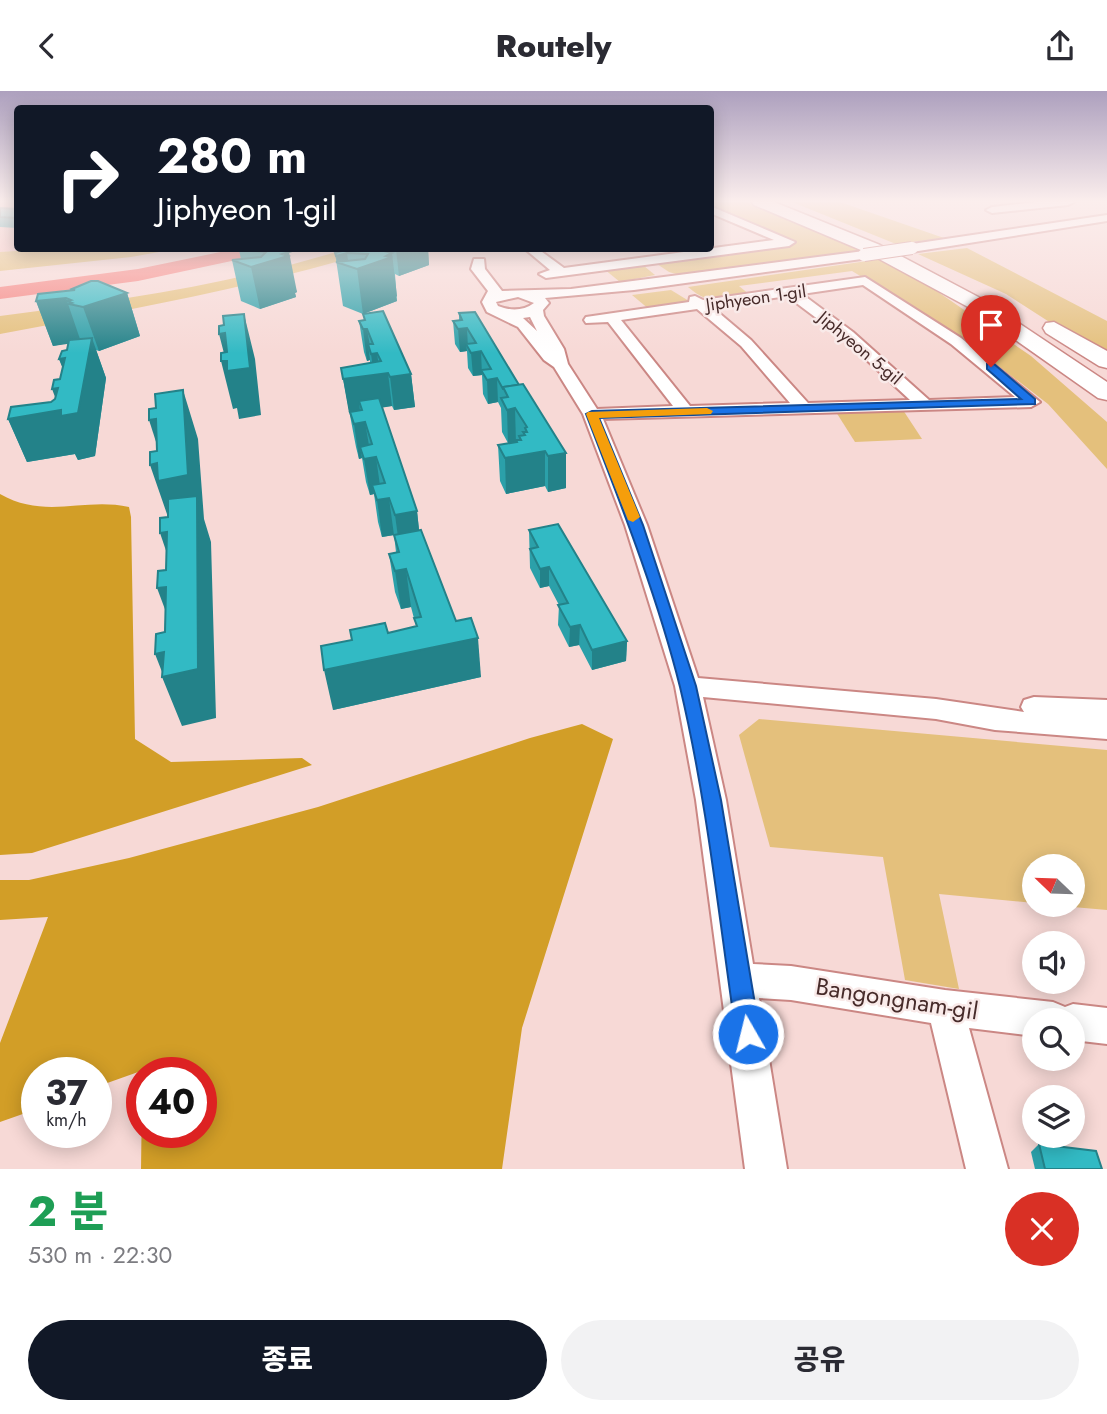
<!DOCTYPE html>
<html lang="ko">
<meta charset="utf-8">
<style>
:root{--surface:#fff;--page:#f2f2f3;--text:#2b2b33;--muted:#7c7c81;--accent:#111827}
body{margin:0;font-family:Jost,"Noto Sans KR",sans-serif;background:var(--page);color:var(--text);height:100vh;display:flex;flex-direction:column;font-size:26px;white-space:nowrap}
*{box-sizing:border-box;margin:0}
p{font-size:23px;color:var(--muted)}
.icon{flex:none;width:38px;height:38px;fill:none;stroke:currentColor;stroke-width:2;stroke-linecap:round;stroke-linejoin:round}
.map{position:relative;height:1078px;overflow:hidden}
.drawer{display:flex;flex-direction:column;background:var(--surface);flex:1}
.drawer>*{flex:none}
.hud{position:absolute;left:14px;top:14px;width:700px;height:147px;border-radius:7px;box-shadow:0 4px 18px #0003;background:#111827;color:#fff;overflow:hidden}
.needle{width:46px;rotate:293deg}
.buttons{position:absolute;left:1022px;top:763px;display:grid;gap:14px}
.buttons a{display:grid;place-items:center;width:63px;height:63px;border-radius:50%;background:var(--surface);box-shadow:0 4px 18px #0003;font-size:35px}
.speed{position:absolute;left:21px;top:966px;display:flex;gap:14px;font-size:35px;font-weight:700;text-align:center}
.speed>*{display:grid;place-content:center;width:91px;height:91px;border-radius:50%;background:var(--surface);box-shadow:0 4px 18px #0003;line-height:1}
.speed small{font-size:18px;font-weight:400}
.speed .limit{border:10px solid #d22;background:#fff;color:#111}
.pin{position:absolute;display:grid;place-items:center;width:60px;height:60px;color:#fff;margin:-72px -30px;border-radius:50% 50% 50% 0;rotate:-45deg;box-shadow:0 0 7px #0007}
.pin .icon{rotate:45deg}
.me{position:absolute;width:77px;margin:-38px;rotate:352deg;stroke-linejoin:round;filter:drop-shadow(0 0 5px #0008)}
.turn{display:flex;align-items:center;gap:24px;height:147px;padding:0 28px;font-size:32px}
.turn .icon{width:91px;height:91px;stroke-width:2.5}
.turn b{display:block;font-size:49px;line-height:60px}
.round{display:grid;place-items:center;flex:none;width:74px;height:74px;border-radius:37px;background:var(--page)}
.summary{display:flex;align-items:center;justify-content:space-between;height:119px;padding:0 28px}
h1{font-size:42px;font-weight:800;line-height:52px;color:#1e9e55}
.button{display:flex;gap:14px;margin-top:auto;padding:14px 28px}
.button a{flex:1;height:80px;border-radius:42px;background:var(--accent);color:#fff;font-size:28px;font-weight:800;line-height:80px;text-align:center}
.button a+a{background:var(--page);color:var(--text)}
header{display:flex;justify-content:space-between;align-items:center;height:91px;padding:0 28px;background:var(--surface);font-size:32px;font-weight:800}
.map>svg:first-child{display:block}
</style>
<header><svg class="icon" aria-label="back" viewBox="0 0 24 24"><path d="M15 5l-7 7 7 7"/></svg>Routely<svg class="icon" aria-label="share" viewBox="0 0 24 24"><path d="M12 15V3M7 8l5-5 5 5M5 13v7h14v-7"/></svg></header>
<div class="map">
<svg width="1107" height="1078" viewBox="0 0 1107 1078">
<rect width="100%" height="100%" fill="#f7d9d6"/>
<!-- built -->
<path fill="#f9c8c5" d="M0,111H17L18,158H43L0,161Z"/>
<!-- green -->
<g fill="#e4c07c">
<path d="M711,111H747L863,160L680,184L669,181L657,173L660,170L796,152L711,115Z"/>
<path d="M792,111H840L944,147L896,153Z"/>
<path d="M967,157L1107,230V268L1006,203L918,163Z"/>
<path d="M46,158H176L131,166L0,180V161Z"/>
<path d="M346,158H381C256,196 128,219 0,243V225C117,210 233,193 346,158Z"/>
<path d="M881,168L925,192L1031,265L1107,331V378L1048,313L961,246L852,180L739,195L750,204C721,209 712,216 688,196Z"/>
<path d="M634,174L644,175L655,184L620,191L604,178Z"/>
<path d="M671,199L689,210L686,214L650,219L632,204Z"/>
<path d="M903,319L922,348L855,351L836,321Z"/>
<path d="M759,628L1107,659V819L1050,814H1073V775H1034V812L939,803L959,898L905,889L883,766L770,756L739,644Z"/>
</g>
<!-- forest -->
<g fill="#d29e27">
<path d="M0,403C46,429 83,406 129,416L131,426L135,648L171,671L302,667L312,674L32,762L0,764Z"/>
<path d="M582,633L613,648L522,937L502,1078H141L142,1006V1041H201V982L141,980L96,996V982H37V1018L0,1031V952L48,826L0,829V789H29L129,767L318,716L530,647Z"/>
</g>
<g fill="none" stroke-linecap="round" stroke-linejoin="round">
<!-- river -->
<path fill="#f58380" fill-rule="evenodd" d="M235,158H269L260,164L138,190L0,208V196L138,178Z"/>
<!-- minor casing -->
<g stroke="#cb8784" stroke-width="4">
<g id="minor">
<path d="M1036,111H1074L1068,114L992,122L986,119L992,116Z"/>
<path d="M710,115L795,151L789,155L546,187L539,183L550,179L525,158H538L564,177L774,149L710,122Z"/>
<path d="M1107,124V130L912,161L906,157L912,153Z"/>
<path d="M864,160L869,161V167L634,199L545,207L549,212L543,219L544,225L564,258L568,273L597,318L673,315L608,231L586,232L584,229L586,226L689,211L690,206L695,205L703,209L865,186L961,247L1040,311L1031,316L603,328L647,434L698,587L936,608L1024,621L1021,616L1024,609L1034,606L1107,609V648L995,639L936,628L703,606L726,709L753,873L791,875L945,899L1053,911L1065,916L1073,913L1107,917V953L1073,949V929H1034V945L969,937L1008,1078H966L931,932L791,909L759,907L787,1078H745L696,709L675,595L625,434L583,323L554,276L544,269L518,236L487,221L482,211L488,200L471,178L474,168H484L485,178L502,200L571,198ZM863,194L951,253L1015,306L929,309L853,241L802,203ZM787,205L843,247L910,309L808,312L751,249L712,216ZM518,206L534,212C523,220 511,220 498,215L496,211ZM697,218L741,255L790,312L690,315L621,229ZM530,226L537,240L523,227Z"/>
</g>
</g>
<!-- highway casing -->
<g stroke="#cb8784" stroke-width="3">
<g id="highway">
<path d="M752,111H774L880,154L984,209L1107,291V309L1098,307L970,217L868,162L754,114Z"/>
<path d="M1054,231L1107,260V277L1099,275L1046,242L1043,237L1046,232Z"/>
</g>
</g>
<!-- minor -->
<use href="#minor" fill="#fff" fill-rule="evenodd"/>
<!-- highway -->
<use href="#highway" fill="#fff" fill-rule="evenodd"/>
<!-- minor-bridge casing -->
<g stroke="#cb8784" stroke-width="14" stroke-linecap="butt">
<path id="minor-bridge" d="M864,164L912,157"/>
</g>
<!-- minor-bridge -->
<use href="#minor-bridge" stroke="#fff" stroke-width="12"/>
</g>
<!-- wall -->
<g fill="#2ba0a9">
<path d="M0,117L18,118V137L0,136Z"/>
<path d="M280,158L297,201L295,202L296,206L260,218L241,210L232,169L241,168L239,159Z"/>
<path d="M380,158H428L429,174L399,185L395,183L397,210L363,223L411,283L415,316L394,319L392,315L382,316L417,420L419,439L456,530L481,586L333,619L388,542L416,535L411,516L401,518L395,501L389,463L396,461L394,444L382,446L378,431L374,403L370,404L366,391L362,367L359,368L356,356L341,277L370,272V269L367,270L364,261L359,230L364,229L363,223L343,215L335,162L380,159Z"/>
<path d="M72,198L127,202L140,245L99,260L96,259L106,287L95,365L78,369L75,363L27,371L8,328L51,311L55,308L63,277L59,268L67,259L68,252L53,255L36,210L73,200Z"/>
<path d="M459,222L519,294L566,362V397L548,401L545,395L506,403L500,390L498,354L508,352L502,341L501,317L498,311L488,313L483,303L482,284L473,285L468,277L467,260L460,261L455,253L453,230L459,229Z"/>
<path d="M529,439L627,550L626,570L592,579L579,554L569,556L558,534L559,514L549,495L540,497L530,477Z"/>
<path d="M1039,1053L1102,1078H1035L1031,1061Z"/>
</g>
<!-- shaded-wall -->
<g fill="#238289">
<path d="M396,158H428L429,174L399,185Z"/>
<path d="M289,161L297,201L295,202L296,206L260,218L251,176Z"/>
<path d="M347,162L349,176L337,171L336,165Z"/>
<path d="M392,162L397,205L396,206L397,210L363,223L357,178Z"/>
<path d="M127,202L140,245L99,260L83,216Z"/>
<path d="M66,207L81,251L53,255L36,210Z"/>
<path d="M244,223L255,268L261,324L239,328L237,317L233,318L221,270H226L219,243Z"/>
<path d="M467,237L468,257L466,253L467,260L460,261L458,238Z"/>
<path d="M363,238H367L371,261L368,253L370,269L367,270Z"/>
<path d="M92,247L106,287L95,365L78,369L75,363L27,371L8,328L60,319L52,298Z"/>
<path d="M481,260L482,284L473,285L471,262Z"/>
<path d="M377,262L380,283L388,282L392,315L362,320L359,310L360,320L349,322L343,288L374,284L371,263Z"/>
<path d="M65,267L75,309L59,268Z"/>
<path d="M411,283L415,316L394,319L390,286Z"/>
<path d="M497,287L498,311L488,313L487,289Z"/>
<path d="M183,299L198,348L204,428L211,451L216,627L182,635L162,586H164L155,563L164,561L168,426L150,374L157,372Z"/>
<path d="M515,317L516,352L508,353L507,319Z"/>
<path d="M156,328L165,379L149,329Z"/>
<path d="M365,331L371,366L360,356L362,367L359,368L354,333Z"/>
<path d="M545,360V395L506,403L505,367Z"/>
<path d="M566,362V397L548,401V365Z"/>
<path d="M376,366L381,402L372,394L374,403L370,404L364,368Z"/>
<path d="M389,407L394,444L382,446L377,409Z"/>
<path d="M417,420L421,457L400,461L395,424Z"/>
<path d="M167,441L176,489L160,442Z"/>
<path d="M549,476V495L540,497V478Z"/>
<path d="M406,478L411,516L401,518L395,480Z"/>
<path d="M166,496L175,545L157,497Z"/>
<path d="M580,534L579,554L569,556L570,536Z"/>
<path d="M478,547L481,586L333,619L324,579Z"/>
<path d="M627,550L626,570L592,579V559Z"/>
</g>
<!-- building -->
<g fill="#32bac4" stroke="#238289" stroke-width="2">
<path d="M0,117L18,118V127L0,126Z"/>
<path d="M241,158H280L289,161L282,163L288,165L251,176L232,169L261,166L266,161L239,159Z"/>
<path d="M349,158H376L392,162L386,165L392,166L357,178L336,171L365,168L368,163L347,162L336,165L335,162Z"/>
<path d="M91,190H98L127,202L83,216L69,213L72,212L67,210L71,209L66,207L36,210L38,203L75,199L72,198Z"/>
<path d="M383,220L411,283L390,286L388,282L343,288L341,277L381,270L377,262L371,263L368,253H373L367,238H363L359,230L365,229L363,223Z"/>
<path d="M475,221L519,294L503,296L504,298H503L497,287L487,289L481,279L491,278L481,260L471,262L466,253L476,252L467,237L458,238L453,230L462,229L459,222Z"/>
<path d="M244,223L250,277L227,280V270H221V262L227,261L225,242L219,243V235L224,234L223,225Z"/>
<path d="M92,247L78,322L61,325V319L8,328L11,316L51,311L55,308L58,297L52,298L54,289L60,288L65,267L59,268L62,260L67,259L69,249Z"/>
<path d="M523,293L566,362L548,365L545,360L505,367L498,354L517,351L516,349H521L519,345L525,344L523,341H527L525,337L527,336L515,317L507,319L501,307L508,306L503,296Z"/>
<path d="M183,299L188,384L158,390L157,372L150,374V361L157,360L156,328L149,329V318L156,317L155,303Z"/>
<path d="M379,307L417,420L395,424L389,407L377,409L372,394L385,392L376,366L364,368L360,356L372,353L365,331L354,333L350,321L362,319L359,310Z"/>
<path d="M197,405L198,578L162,586L164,561L155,563L156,543L165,541L166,496L157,497L158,480L166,479L167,441L160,442V427L168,426V408Z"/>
<path d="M558,433L627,550L592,559L580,534L570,536L558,514L568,512L549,476L540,478L530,458L538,456L529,439Z"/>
<path d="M421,439L456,530L471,527L478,547L324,579L321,555L352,549L350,539L385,532L388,542L417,535L414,527L421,526L406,478L395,480L389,463L399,461L394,444Z"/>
<path d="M1039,1053L1096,1060L1102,1078H1045Z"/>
</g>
<!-- sky -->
<linearGradient id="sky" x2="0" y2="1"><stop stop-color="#ada0be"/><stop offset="0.42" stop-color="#fbeeed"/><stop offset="1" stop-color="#fbeeed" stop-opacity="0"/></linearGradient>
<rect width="1107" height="262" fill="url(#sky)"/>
<!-- route -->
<path fill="#1a73e8" stroke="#114b97" stroke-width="2" d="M987,273H994L1035,308V313L599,327L643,434L696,595L721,709L760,943L756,952L748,955L739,952L736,943C719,827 707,709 680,596C657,504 620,411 586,323L592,320L1021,308L987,278Z"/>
<!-- slow -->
<path fill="#f59e0b" d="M707,317L713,320L711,323L599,327L640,426L633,431L628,429L586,323L588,321Z"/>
<g text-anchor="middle" stroke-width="5" stroke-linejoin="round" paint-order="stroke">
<!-- far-street labels -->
<g font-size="18" fill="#472b2a" stroke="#f9eae9">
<text transform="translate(756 207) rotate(-8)" y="6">Jiphyeon 1-gil</text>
<text transform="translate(860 257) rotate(40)" y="6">Jiphyeon 5-gil</text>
</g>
<!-- near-street labels -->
<g font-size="24" fill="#472b2a" stroke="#f9eae9">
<text transform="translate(897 908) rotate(9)" y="8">Bangongnam-gil</text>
</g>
</g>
</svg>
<div class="buttons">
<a><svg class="needle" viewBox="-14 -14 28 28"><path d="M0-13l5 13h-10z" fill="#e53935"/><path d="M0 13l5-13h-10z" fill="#7c7c81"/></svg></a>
<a><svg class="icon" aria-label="sound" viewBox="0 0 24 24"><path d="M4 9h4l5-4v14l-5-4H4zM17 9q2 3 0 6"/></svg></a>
<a><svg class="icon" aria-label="search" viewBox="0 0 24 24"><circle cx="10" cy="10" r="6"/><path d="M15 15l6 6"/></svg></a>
<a><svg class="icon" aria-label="layers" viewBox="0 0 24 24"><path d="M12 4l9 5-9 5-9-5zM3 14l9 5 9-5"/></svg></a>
</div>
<div class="speed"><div>37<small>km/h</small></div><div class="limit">40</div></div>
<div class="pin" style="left:991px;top:276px;background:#d93025"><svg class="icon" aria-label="arrive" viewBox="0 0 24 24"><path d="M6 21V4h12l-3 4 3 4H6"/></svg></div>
<svg class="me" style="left:748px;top:943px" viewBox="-20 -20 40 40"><circle r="17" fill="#1a73e8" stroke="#fff" stroke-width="3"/><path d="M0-11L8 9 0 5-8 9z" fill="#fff"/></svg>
<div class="hud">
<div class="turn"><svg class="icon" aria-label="right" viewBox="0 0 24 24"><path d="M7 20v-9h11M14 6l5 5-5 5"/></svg><div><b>280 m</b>Jiphyeon 1-gil</div></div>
</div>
</div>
<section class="drawer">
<div class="summary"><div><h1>2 분</h1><p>530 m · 22:30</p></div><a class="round" style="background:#d93025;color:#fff"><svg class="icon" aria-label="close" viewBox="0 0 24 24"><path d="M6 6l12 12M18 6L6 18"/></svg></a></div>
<div class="button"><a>종료</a><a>공유</a></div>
</section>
